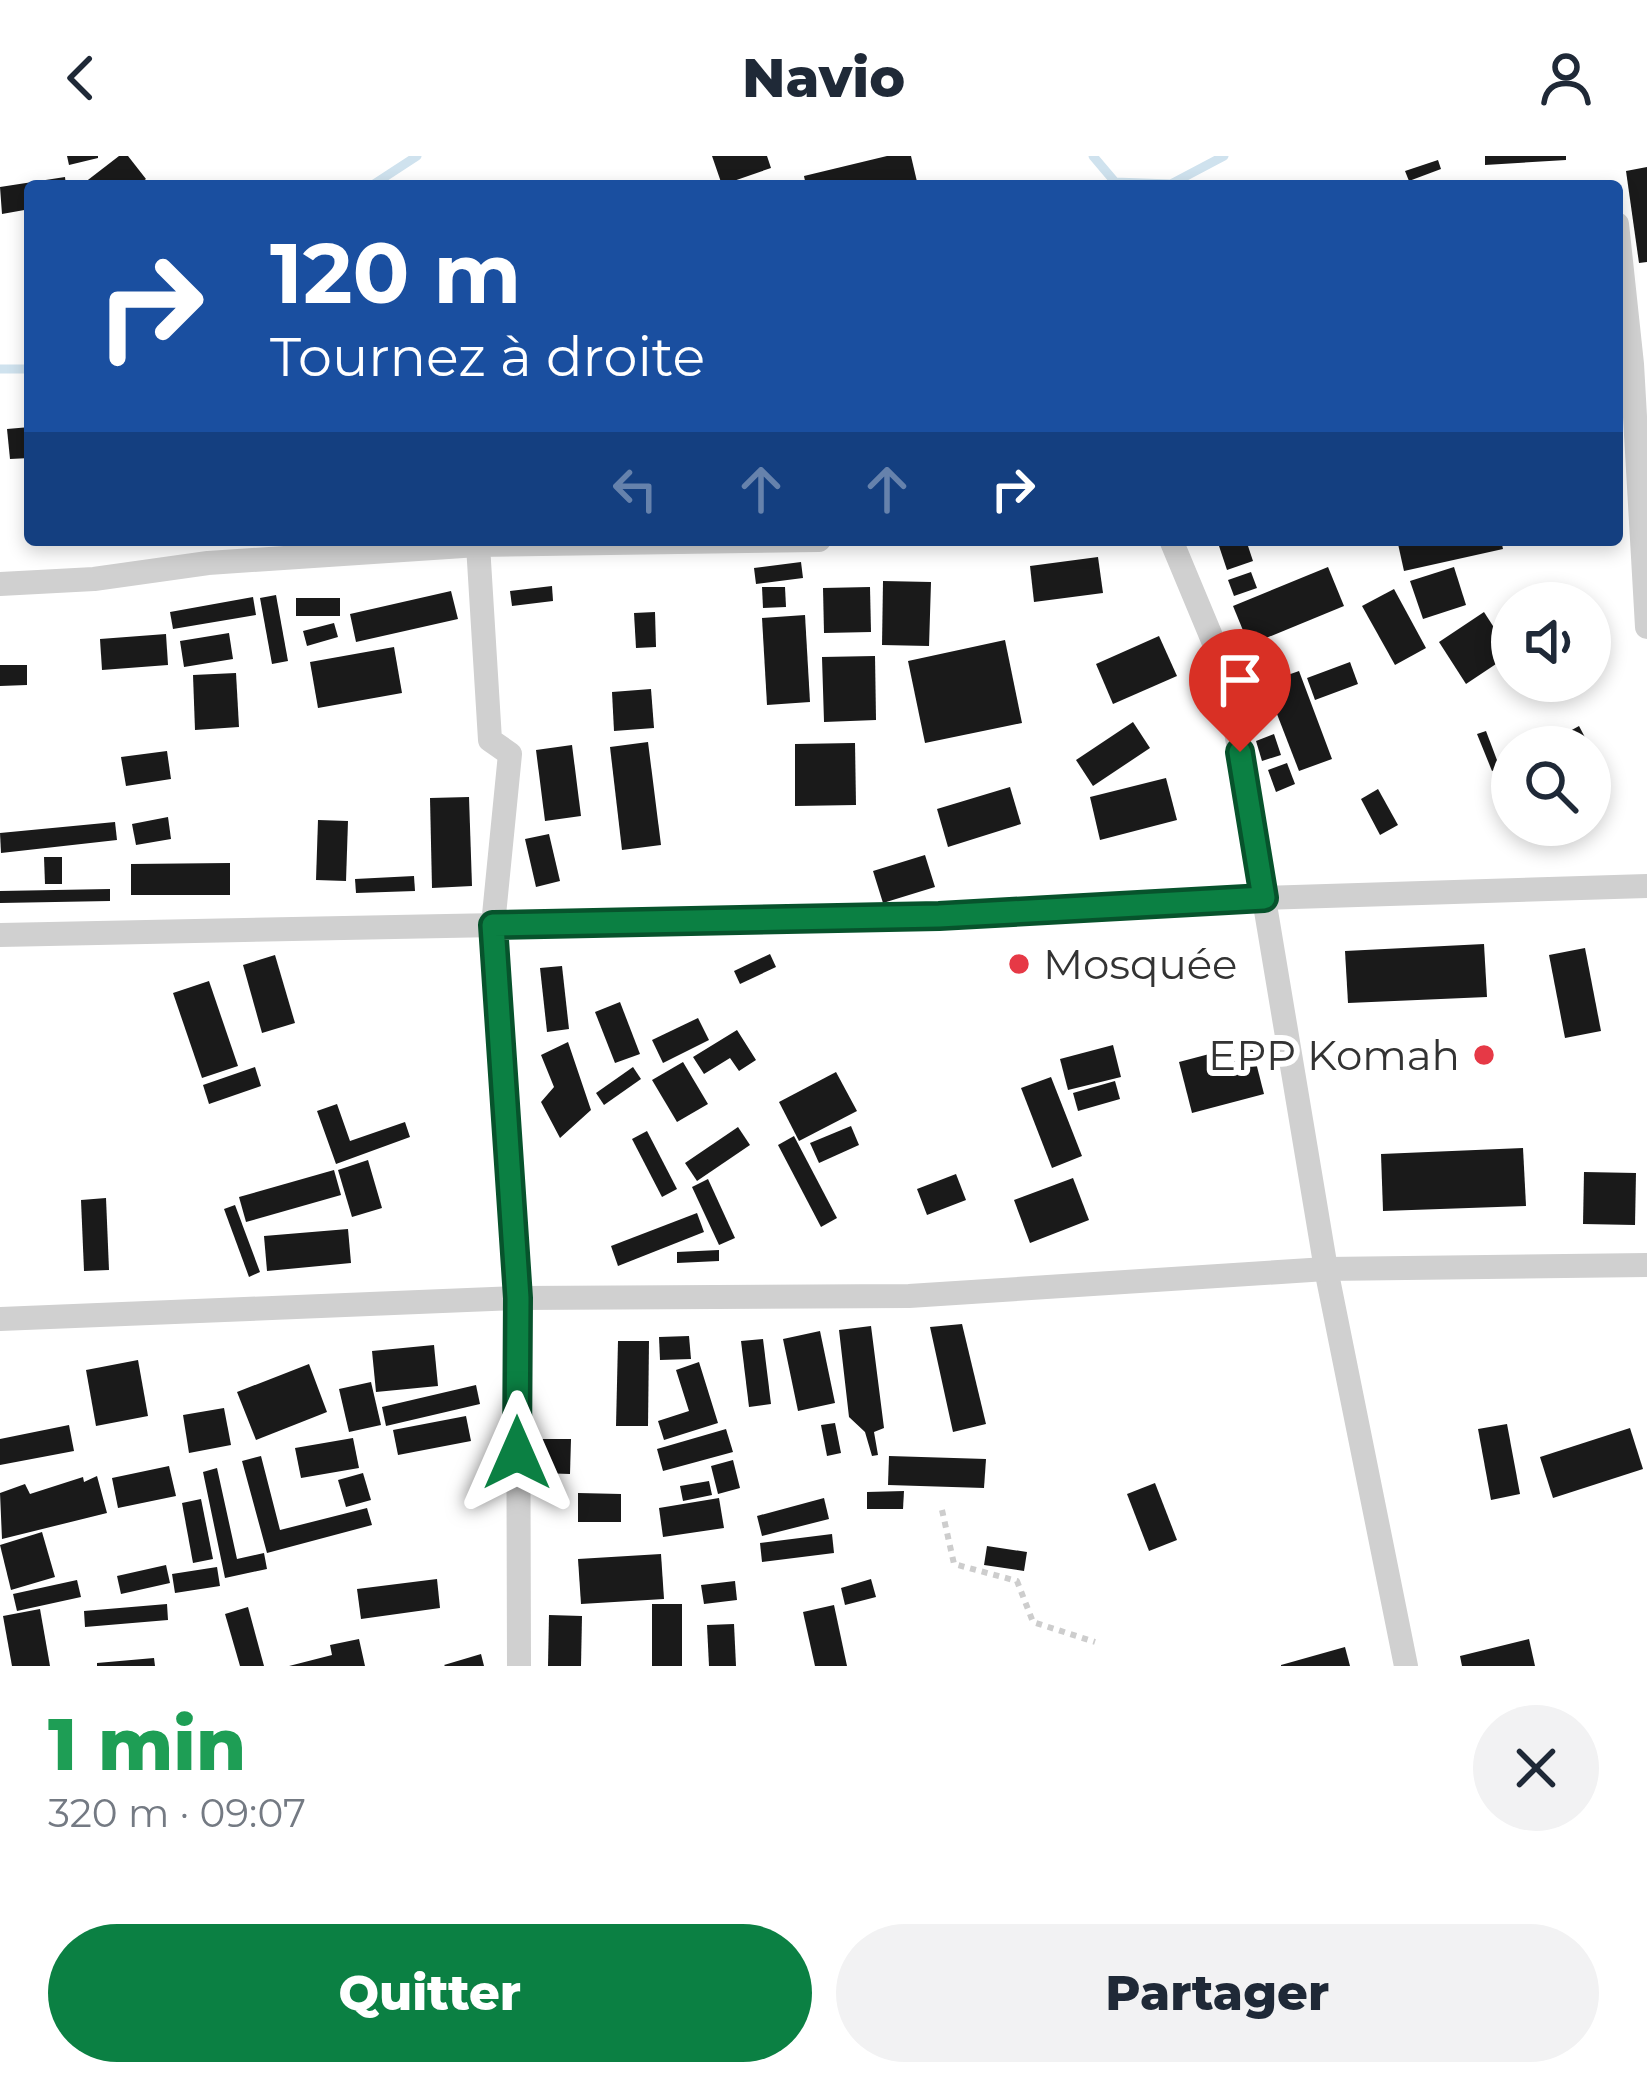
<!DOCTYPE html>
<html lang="fr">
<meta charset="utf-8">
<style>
:root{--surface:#fff;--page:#f2f2f3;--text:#1f2937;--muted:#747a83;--accent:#0b8043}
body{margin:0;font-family:Montserrat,sans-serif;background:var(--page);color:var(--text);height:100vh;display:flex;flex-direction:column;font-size:45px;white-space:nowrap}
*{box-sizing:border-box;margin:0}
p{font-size:39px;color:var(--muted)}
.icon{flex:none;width:66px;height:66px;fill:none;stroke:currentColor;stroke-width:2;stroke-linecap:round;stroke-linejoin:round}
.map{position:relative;height:1510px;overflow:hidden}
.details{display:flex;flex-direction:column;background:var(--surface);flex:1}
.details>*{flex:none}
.guide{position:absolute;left:24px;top:24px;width:1599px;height:366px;border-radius:12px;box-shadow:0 6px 18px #0003;background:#1a4fa0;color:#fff;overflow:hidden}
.buttons{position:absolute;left:1491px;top:426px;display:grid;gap:24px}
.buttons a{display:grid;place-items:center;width:120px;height:120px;border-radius:50%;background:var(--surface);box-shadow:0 6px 18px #0003;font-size:60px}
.pin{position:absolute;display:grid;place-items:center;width:102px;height:102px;color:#fff;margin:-123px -51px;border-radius:50% 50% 50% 0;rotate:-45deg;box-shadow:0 0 12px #0007}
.pin .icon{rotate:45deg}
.me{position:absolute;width:132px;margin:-66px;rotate:0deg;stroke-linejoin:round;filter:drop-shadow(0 0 9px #0008)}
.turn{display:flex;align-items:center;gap:42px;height:252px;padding:0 48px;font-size:54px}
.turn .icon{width:156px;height:156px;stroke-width:2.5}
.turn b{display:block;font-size:84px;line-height:102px}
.lanes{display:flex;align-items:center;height:114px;padding:0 48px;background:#0003;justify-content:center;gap:60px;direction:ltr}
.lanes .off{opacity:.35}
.round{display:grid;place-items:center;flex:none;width:126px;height:126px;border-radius:63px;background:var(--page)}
.head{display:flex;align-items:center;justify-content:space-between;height:204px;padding:0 48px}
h1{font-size:72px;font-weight:800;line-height:90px;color:#1e9e55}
.primary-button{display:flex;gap:24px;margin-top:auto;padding:24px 48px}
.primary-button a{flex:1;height:138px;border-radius:72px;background:var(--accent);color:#fff;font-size:48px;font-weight:800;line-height:138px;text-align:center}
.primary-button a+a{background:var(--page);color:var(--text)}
header{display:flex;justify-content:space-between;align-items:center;height:156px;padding:0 48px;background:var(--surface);font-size:54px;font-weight:800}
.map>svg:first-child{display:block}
</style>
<header><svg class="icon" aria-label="back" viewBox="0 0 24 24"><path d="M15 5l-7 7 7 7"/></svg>Navio<svg class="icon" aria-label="person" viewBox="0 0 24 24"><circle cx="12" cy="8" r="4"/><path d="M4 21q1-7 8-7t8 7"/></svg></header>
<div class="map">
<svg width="1647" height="1510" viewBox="0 0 1647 1510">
<rect width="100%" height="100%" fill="#fff"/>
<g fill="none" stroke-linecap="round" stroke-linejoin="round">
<!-- stream -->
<g stroke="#cfe2ee" stroke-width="9">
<path d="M1093,0L1115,26L1171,28L1224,0"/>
<path d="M371,30L417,0"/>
<path d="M0,213H30"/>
</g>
</g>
<!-- building -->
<g fill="#1a1a1a">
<path d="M67,0H98V2L69,9Z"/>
<path d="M119,0H128L146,23L137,30H86L84,27Z"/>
<path d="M712,0H767L771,12L722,29Z"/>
<path d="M887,0H911L918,30H806L804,20Z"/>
<path d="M1485,0H1566V4L1485,9Z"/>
<path d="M1438,4L1441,13L1409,25L1405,15Z"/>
<path d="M1647,11V106L1639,107L1626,15Z"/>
<path d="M65,21L66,30H30V53L2,58L0,31Z"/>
<path d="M30,271V302L10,303L7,273Z"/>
<path d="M1217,384H1246L1253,405L1227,414Z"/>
<path d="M1415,384H1501L1503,393L1404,415L1398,388Z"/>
<path d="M1098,401L1103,437L1034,446L1030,410Z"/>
<path d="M801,406L803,422L756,428L754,412Z"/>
<path d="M1328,411L1344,450L1249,489L1233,450Z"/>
<path d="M1454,411L1466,449L1423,463L1410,425Z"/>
<path d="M1251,416L1257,432L1234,440L1228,424Z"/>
<path d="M883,425L931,426L929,490L882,489Z"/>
<path d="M552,430L553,445L512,450L510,435Z"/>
<path d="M762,431H785L786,451L763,452Z"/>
<path d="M870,431L871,476L824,477L823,432Z"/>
<path d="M1394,433L1426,492L1395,509L1362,450Z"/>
<path d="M451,435L458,463L356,486L350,458Z"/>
<path d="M276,439L288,505L272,508L260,442Z"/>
<path d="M253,441L256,459L173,473L170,456Z"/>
<rect x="296" y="442" width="44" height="18"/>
<path d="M655,456L656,491L636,492L634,457Z"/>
<path d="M1484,456L1511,498L1466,528L1439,486Z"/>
<path d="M805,459L810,546L767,549L762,462Z"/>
<path d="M334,467L338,481L307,490L303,475Z"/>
<path d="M229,477L233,503L184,511L180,485Z"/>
<path d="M166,478L168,509L102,514L100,483Z"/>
<path d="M1159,480L1177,520L1113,548L1096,508Z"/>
<path d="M1005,484L1022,567L925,587L908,505Z"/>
<path d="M394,491L402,537L318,552L310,506Z"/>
<path d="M875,500L876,564L824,566L822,501Z"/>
<path d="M1350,506L1358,528L1315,544L1307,522Z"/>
<path d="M0,509H27V529L0,530Z"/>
<path d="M1299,515L1332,603L1299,615L1265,527Z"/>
<path d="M236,517L239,571L195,574L193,519Z"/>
<path d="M651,533L654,572L614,575L612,536Z"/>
<path d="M1262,534L1272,561L1255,568L1245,541Z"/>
<path d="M1133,566L1150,592L1093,630L1076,604Z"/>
<path d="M1579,570L1596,602L1590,605V591H1541Z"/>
<path d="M1486,575L1500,612L1492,615L1477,578Z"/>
<path d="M1274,578L1281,599L1262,605L1256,585Z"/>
<path d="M648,586L661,689L622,694L610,591Z"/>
<path d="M855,587L856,649L795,650V588Z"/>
<path d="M572,589L581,660L545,665L536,594Z"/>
<path d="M167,595L171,623L126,630L121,601Z"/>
<path d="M1287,607L1295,628L1276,636L1268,614Z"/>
<path d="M1166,622L1177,664L1100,684L1090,641Z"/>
<path d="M1010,631L1021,668L948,691L937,653Z"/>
<path d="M1378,633L1398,669L1380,679L1361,643Z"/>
<path d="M469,641L472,730L432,732L430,642Z"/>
<path d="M168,661L171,683L136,689L132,668Z"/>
<path d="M318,664L348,665L346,725L316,724Z"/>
<path d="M115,666L117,684L1,697L0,677Z"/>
<path d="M549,678L560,725L536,731L525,683Z"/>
<path d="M925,699L935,731L883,747L873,715Z"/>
<path d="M44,701H62V728H45Z"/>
<path d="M230,707V739H131V708Z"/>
<path d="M414,720L415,735L356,737L355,723Z"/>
<path d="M110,733V745L0,747V735Z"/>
<path d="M1484,788L1487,841L1348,847L1345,795Z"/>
<path d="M1585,792L1601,875L1565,882L1549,799Z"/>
<path d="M770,798L776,811L740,828L734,815Z"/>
<path d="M275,799L295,867L262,877L243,809Z"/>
<path d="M562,810L569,873L547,876L540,812Z"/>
<path d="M209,825L238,910L202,922L173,837Z"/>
<path d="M620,846L640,898L615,907L595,856Z"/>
<path d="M698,862L709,884L663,907L652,884Z"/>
<path d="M737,874L756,904L739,915L730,902L704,918L693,901Z"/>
<path d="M568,886L591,954L560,982L541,946L554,931L541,899Z"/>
<path d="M1251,887L1264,938L1192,957L1179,906Z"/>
<path d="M1113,889L1121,921L1068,934L1060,903Z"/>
<path d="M683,906L708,948L677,966L652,924Z"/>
<path d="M255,911L261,930L209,948L203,929Z"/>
<path d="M633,911L641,923L604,949L596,937Z"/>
<path d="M836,916L857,955L799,985L779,946Z"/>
<path d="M1051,921L1082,1000L1052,1012L1021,932Z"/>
<path d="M1115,925L1120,943L1078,955L1073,937Z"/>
<path d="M337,948L350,985L405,966L410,981L336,1008L317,955Z"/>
<path d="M851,970L859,989L819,1007L810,987Z"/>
<path d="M738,971L750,989L697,1025L685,1007Z"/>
<path d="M647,975L677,1033L662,1041L632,983Z"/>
<path d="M794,980L837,1062L821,1071L778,989Z"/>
<path d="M1523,992L1526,1050L1383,1055L1381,998Z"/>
<path d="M368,1004L382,1052L352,1061L338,1014Z"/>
<path d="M334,1014L341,1039L246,1066L239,1041Z"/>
<path d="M1584,1016L1636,1017L1635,1069L1583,1068Z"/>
<path d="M956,1018L966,1044L927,1059L917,1033Z"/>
<path d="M1073,1022L1089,1064L1030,1087L1014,1044Z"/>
<path d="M708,1023L735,1082L719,1089L692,1031Z"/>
<path d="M106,1042L109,1114L84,1115L81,1044Z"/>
<path d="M235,1049L260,1116L249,1121L224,1053Z"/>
<path d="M697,1057L704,1076L618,1110L611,1090Z"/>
<path d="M348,1073L351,1107L267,1115L264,1080Z"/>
<path d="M719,1094V1105L677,1107V1096Z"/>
<path d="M962,1168L986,1268L953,1276L930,1171Z"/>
<path d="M871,1170L884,1272L874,1276L878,1299L872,1300L865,1276L849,1261L839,1174Z"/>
<path d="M820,1175L835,1247L798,1255L783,1183Z"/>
<path d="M689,1180L691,1203L660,1204L659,1181Z"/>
<path d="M763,1183L771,1248L749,1251L741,1185Z"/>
<path d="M618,1185H649L648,1270H616Z"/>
<path d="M434,1189L438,1230L376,1236L372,1195Z"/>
<path d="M138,1204L148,1260L96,1270L86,1214Z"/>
<path d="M699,1206L718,1267L664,1284L658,1265L689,1255L676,1214Z"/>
<path d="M309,1208L327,1256L256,1284L237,1236Z"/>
<path d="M371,1226L381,1269L349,1276L339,1233Z"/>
<path d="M476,1229L480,1248L386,1270L382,1251Z"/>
<path d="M224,1252L231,1289L189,1297L183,1259Z"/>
<path d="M466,1260L471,1285L398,1299L393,1274Z"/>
<path d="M835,1267L841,1297L827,1300L821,1269Z"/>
<path d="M1507,1268L1520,1338L1491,1344L1478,1273Z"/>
<path d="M69,1269L74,1295L0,1309V1283Z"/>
<path d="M1630,1272L1643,1313L1553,1342L1540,1301Z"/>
<path d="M726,1273L733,1296L663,1315L657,1293Z"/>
<path d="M353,1282L359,1312L301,1322L295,1292Z"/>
<path d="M540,1283H571L570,1318L539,1317Z"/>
<path d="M261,1300L280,1374L367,1352L372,1369L267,1397L242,1305Z"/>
<path d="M889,1300L986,1303L984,1332L888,1329Z"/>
<path d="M733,1304L740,1332L718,1338L711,1310Z"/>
<path d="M169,1310L176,1340L118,1352L112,1322Z"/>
<path d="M217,1312L237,1403L264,1397L267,1413L225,1422L203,1316Z"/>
<path d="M363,1317L371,1344L346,1351L338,1324Z"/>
<path d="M97,1320L107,1357L2,1383L0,1337L25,1328L30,1338L83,1321L84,1326Z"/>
<path d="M709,1325L712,1339L683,1345L680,1330Z"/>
<path d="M1155,1327L1177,1384L1149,1395L1127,1338Z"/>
<path d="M904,1335L903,1353H867V1336Z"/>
<path d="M578,1337L621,1338V1366H578Z"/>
<path d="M719,1342L724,1372L663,1381L659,1352Z"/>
<path d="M824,1342L829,1363L762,1380L757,1360Z"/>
<path d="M201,1343L213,1403L193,1407L182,1347Z"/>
<path d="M42,1376L55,1421L11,1434L0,1389Z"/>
<path d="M832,1378L834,1397L762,1406L760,1387Z"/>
<path d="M987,1390L1027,1396L1024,1415L984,1409Z"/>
<path d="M661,1398L664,1443L581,1448L578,1403Z"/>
<path d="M166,1409L170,1427L121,1438L117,1420Z"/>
<path d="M217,1411L220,1430L175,1437L172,1418Z"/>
<path d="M437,1423L440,1452L361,1463L357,1433Z"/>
<path d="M871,1423L876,1441L845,1449L841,1432Z"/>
<path d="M77,1424L81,1441L17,1455L13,1438Z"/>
<path d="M735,1425L737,1444L704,1448L701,1429Z"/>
<path d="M167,1448L168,1464L85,1471L84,1455Z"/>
<rect x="652" y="1448" width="30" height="62"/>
<path d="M834,1449L847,1510H815L803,1456Z"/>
<path d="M248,1451L264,1510H240L225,1458Z"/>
<path d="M40,1453L50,1510H12L3,1460Z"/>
<path d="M549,1459L582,1460L581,1510H548Z"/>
<path d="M734,1468L736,1510H709L707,1469Z"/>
<path d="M359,1483L365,1510H289L332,1499L330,1489Z"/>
<path d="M1529,1483L1535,1510H1462L1460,1500Z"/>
<path d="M1345,1491L1350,1510H1281V1509Z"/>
<path d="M481,1498L484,1510H445L444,1509Z"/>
<path d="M154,1502L155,1510H97V1507Z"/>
</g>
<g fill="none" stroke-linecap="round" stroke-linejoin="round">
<!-- path -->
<path stroke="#cdcdcd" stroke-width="6" stroke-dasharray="6 6" stroke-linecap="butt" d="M942,1354L954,1408L1017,1425L1033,1466L1095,1486"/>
<!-- street -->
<g stroke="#d0d0d0" stroke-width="24">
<path d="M1617,68L1632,208L1647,471"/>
<path d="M1171,384L1226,516L1326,1113L1406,1510"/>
<path d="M478,389L490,584L510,598L493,769L518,1142L519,1510"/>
<path d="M0,428L94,423L208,407L478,389L819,384"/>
<path d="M0,779L939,760L1264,742L1647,730"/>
<path d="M0,1163L518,1142L909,1140L1326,1113L1647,1109"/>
</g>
</g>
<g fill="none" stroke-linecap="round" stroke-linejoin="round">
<!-- route casing -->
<g stroke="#07532c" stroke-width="30">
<path id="route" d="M517,1297L518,1142L493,769L939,760L1264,742L1240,596"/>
</g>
<!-- route -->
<use href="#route" stroke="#0b8043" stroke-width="21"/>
</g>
<!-- markers -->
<g fill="#e63946" stroke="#fff" stroke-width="4.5">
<circle cx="1019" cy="808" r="12"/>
<circle cx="1484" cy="899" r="12"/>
</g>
<g text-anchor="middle" stroke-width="12" stroke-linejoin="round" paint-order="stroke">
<!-- poi labels -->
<g font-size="42" fill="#333" stroke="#fff" text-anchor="start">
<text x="1043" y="823">Mosquée</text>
<text x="1460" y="914" text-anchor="end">EPP Komah</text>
</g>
</g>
</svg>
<div class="buttons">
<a><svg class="icon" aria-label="sound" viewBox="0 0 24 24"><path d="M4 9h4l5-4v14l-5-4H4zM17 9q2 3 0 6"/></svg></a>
<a><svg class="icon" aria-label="search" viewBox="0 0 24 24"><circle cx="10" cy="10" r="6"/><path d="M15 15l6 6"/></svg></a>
</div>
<div class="pin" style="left:1240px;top:596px;background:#d93025"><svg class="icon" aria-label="arrive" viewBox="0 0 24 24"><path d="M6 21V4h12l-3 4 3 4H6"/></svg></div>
<svg class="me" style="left:517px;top:1297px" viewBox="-20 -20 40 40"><path d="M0-17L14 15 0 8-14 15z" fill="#0b8043" stroke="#fff" stroke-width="4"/></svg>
<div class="guide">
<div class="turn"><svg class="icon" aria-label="right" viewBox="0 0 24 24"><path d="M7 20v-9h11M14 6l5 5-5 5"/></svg><div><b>120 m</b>Tournez à droite</div></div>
<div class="lanes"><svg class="icon off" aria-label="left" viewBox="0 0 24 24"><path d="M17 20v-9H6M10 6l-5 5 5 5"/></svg><svg class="icon off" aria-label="ahead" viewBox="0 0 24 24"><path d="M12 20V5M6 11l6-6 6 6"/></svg><svg class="icon off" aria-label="ahead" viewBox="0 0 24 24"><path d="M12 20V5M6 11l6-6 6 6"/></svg><svg class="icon" aria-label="right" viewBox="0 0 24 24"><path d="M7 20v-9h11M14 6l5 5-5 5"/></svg></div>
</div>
</div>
<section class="details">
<div class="head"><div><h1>1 min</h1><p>320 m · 09:07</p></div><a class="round"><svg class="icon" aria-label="close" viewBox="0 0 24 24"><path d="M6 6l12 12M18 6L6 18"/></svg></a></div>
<div class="primary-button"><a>Quitter</a><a>Partager</a></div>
</section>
